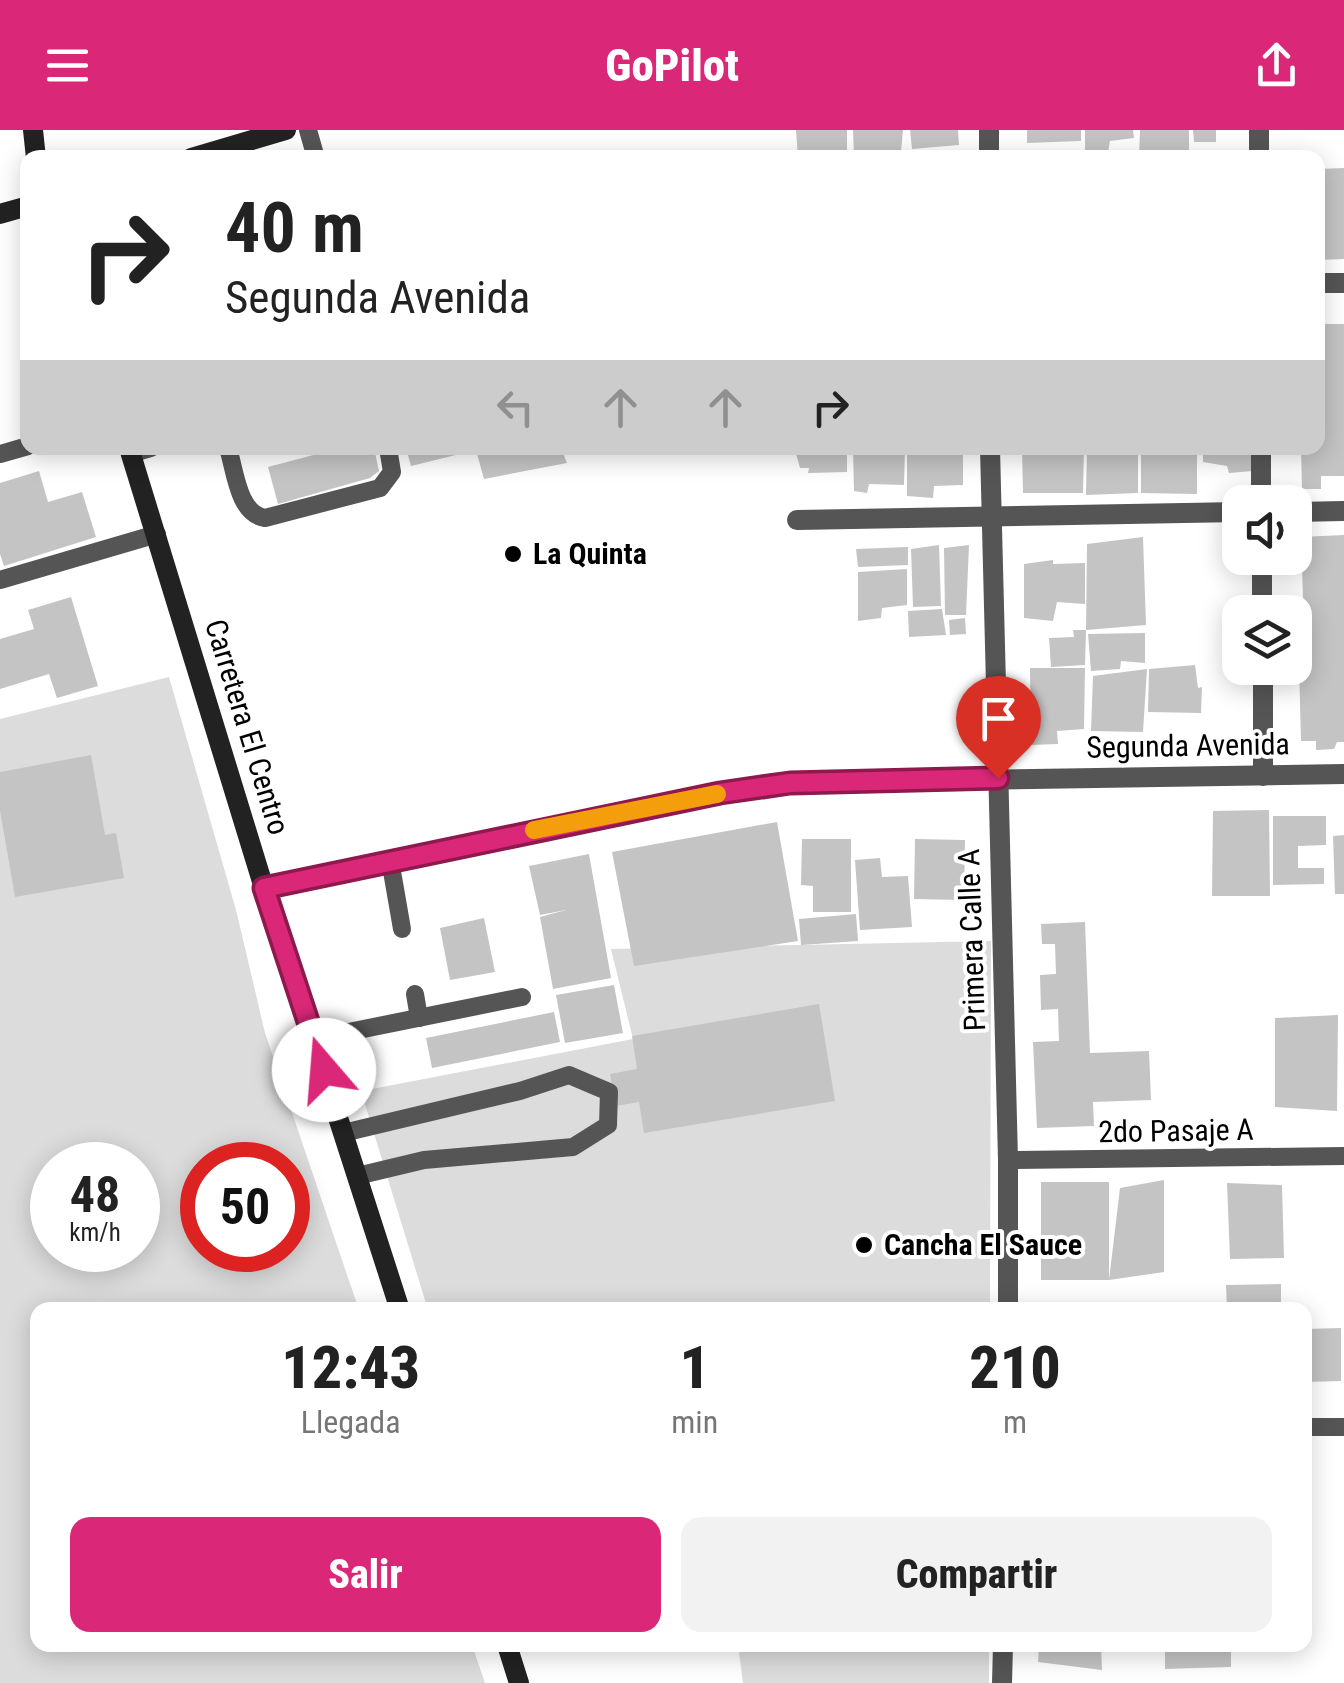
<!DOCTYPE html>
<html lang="es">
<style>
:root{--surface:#fff;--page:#f2f2f2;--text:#222;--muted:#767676;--accent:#db2777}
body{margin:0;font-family:"Roboto Condensed",sans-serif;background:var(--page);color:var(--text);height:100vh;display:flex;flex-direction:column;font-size:38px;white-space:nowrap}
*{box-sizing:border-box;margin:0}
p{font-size:32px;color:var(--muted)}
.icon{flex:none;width:55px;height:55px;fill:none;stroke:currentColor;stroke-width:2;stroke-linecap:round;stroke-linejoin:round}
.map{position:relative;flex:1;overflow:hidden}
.sheet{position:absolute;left:30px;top:1172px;width:1282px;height:350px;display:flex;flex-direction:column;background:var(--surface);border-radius:20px;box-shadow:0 5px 25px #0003}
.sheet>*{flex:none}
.banner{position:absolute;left:20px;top:20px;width:1305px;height:305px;border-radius:20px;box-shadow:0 5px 25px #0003;background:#fff;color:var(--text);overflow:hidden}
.controls{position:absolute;left:1222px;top:355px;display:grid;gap:20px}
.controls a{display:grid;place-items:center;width:90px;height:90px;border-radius:20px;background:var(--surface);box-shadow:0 5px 25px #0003;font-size:50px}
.speed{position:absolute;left:30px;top:1012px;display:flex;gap:20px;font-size:50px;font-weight:700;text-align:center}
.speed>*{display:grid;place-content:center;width:130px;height:130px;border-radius:50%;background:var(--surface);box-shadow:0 5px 25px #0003;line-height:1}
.speed small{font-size:25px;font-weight:400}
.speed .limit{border:15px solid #d22;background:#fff;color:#111}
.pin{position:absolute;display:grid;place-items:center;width:85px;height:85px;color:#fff;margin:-102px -42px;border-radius:50% 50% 50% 0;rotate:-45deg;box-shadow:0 0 10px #0007}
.pin .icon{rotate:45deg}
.me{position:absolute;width:110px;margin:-55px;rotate:342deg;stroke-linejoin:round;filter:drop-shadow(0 0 8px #0008)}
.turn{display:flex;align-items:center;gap:35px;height:210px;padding:0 40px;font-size:45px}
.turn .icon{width:130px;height:130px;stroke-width:2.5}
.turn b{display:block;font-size:70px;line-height:85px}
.lanes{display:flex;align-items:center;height:95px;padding:0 40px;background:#0003;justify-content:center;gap:50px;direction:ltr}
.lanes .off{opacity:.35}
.eta{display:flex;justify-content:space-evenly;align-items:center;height:170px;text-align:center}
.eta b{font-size:60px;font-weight:800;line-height:70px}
.button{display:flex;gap:20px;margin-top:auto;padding:20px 40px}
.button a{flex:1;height:115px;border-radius:20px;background:var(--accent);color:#fff;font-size:40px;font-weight:800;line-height:115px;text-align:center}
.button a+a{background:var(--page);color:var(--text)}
header{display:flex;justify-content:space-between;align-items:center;height:130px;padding:0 40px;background:var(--accent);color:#fff;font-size:45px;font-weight:800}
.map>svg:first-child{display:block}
</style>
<header><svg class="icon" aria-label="menu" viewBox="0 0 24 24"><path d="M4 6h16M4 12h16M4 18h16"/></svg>GoPilot<svg class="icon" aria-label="share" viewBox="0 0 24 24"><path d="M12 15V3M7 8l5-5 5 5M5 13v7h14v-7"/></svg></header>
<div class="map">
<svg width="1344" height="1553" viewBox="0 0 1344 1553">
<rect width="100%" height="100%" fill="#fff"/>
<!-- green -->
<g fill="#dcdcdc" fill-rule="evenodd">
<path d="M169,547L236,780L265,903L359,1180H38V1515H472L485,1553H0V589ZM52,1035H138V1120H52ZM202,1035H288V1120H202Z"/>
<path d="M991,811L990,1180H428L361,961L633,909L611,819Z"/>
<path d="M738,1515H989V1553H743Z"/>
</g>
<!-- building -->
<g fill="#c4c4c4">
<path d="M796,0H847V28H798Z"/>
<path d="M853,0H903L901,22L854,25Z"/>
<path d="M910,0H958L959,15L912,19Z"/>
<path d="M1027,0H1081V11L1027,13Z"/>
<path d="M1085,0H1133L1134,8L1110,11L1108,22L1085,23Z"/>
<path d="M1140,0H1189V25L1139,28Z"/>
<path d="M1193,0H1216V12H1194Z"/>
<path d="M1344,38V129L1318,130V39Z"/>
<path d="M1318,194H1344V346H1321V359H1302L1301,318H1318Z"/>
<path d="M340,318H374L379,341L370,348L278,374L268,337Z"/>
<path d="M406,318H561L567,333L484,349L476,320L411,336Z"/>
<path d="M800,318H847V342L808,343L809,338H800L795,320Z"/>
<path d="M853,318H905L904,355L869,354L867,363L854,361Z"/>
<path d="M907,318H963V355L934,356L933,368L907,366Z"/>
<path d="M1022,318H1084L1083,363H1023Z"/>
<path d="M1087,318H1138V363L1086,365Z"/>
<path d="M1141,318H1197V364L1141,363Z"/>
<path d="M1203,318H1253V341L1229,343L1227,336L1203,332Z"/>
<path d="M39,341L48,372L82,362L96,407L4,436L0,424V353Z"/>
<path d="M1344,405V612H1337L1334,619L1316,620V611H1301L1298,497H1304L1301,407Z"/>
<path d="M1143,407L1146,495L1086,500L1087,414Z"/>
<path d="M939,415L941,476L913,477L911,419Z"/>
<path d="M969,415L966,485H945L944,418Z"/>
<path d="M908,417V435L858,437L856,419Z"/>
<path d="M1053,430V434L1085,433V474L1057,472L1053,491L1024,488V434Z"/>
<path d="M907,439V475L882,478L881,488L858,491V442Z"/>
<path d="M71,467L98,556L57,568L49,544L0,559V509L34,499L28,480Z"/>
<path d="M942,479L946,505L909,507L908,481Z"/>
<path d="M965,488L966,504L950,505L949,490Z"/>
<path d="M1073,500H1086L1085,535L1051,537L1049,508L1074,507Z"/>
<path d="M1145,503V533L1121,531L1120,539L1091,541L1088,504Z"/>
<path d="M1195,535L1198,558L1202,557L1201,583L1148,582L1149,539Z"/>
<path d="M1030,538H1085L1084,599L1057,601L1058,614L1031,615Z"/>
<path d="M1147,539L1143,602L1091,601L1093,546Z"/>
<path d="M91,625L105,705L116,703L124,748L15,767L0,680V642Z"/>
<path d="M1269,680L1270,766H1212L1213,681Z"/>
<path d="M1273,686H1326V715L1298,716V738H1324V754L1273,755Z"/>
<path d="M777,692L798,811L634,836L612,722Z"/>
<path d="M1344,705V764H1335L1333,706Z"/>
<path d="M802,709H851V782H813V756L801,755Z"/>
<path d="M915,709L965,710L964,770L914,769Z"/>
<path d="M589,724L611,848L553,859L540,787L566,780L540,785L529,736Z"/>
<path d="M880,728L882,747L908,746L912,797L860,800L855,730Z"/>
<path d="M856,784L858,811L801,815L799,789Z"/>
<path d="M484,788L495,842L450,850L440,798Z"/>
<path d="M1085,792L1090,923L1149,921L1151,970L1093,972L1094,996L1037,998L1033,912L1059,911L1058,879L1041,880L1040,845L1056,844L1055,814H1042L1041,794Z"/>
<path d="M614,855L623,903L565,913L556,865Z"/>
<path d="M819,874L835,971L644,1003L639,972L616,976L610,944L637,939L632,906Z"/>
<path d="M554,882L560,912L432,938L426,908Z"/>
<path d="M1338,885L1337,981L1275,977V888Z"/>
<path d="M1164,1050V1142L1109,1150L1120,1058Z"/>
<rect x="1041" y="1052" width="68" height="98"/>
<path d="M1227,1053L1282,1055L1284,1128L1230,1129Z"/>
<path d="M1281,1154V1180H1227L1226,1155Z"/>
<path d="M1341,1198V1251L1305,1252V1199Z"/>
<path d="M1039,1515H1101L1102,1540L1038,1532Z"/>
<path d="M1165,1515H1298V1518L1231,1521V1537L1165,1539Z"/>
</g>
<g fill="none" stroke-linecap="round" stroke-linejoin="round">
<!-- lane -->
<g stroke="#555" stroke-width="18">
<path d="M308,0L316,28"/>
<path d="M228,318C235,340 238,384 265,388L380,358L392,342L388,318"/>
<path d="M0,324L28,316"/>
<path d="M131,324L151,318"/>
<path d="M0,450L157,404"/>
<path d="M390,730L402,799"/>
<path d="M415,864L419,888"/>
<path d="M314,909L522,867"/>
<path d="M343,1003L520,961L569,945L609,962L608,995L573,1017L424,1030L357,1046"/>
<path d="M1008,1030L1344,1026"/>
<path d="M1305,1297H1344"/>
</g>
<!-- street -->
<g stroke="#555" stroke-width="20">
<path d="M1259,0V28"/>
<path d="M989,28V0"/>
<path d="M1318,153H1344"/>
<path d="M990,318L1008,1030V1180"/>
<path d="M1261,318V372"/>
<path d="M1295,382L1344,381"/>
<path d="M797,390L1240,382"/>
<path d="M1262,428V482"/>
<path d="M1263,538V646"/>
<path d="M264,758L685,669L790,653L1344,644"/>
<path d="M1002,1553L1003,1515"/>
</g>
<!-- secondary -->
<g stroke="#222" stroke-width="20">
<path d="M33,0L36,28"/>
<path d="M191,28L286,0"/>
<path d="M0,84L28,76"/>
<path d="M129,318L264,758L400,1180"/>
<path d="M507,1515L519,1553"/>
</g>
</g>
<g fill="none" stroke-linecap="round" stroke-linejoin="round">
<!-- route casing -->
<g stroke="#8e194d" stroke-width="25">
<path id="route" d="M324,940L264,758L720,663L790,653L998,648"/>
</g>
<!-- route -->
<use href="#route" stroke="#db2777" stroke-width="18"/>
<!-- slow -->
<path stroke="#f59e0b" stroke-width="18" d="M534,700L717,664"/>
</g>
<!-- markers -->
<g fill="#000" stroke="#fff" stroke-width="4">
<circle cx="513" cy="424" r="10"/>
<circle cx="864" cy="1115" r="10"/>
</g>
<g text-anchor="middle" stroke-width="8" stroke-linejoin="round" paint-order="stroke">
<!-- poi labels -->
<g font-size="30" font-weight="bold" fill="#000" stroke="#fff" text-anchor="start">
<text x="533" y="434">La Quinta</text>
<text x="884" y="1125">Cancha El Sauce</text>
</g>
<!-- street labels -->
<g font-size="30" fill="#000" stroke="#fff">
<text transform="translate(247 597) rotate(73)" y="10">Carretera El Centro</text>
<text transform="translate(1188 616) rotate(-1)" y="10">Segunda Avenida</text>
<text transform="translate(972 810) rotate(-92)" y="10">Primera Calle A</text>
<text transform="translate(1176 1001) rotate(-1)" y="10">2do Pasaje A</text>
</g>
</g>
</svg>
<div class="controls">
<a><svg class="icon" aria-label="sound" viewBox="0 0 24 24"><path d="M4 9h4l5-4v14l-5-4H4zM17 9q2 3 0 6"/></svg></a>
<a><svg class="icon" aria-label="layers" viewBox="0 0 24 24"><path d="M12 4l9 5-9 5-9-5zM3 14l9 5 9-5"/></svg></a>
</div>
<div class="speed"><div>48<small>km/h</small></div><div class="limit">50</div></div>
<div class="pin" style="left:998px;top:648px;background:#d93025"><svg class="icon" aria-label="arrive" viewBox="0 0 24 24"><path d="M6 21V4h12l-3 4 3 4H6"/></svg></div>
<svg class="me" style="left:324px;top:940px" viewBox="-20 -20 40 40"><circle r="19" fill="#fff"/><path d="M0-13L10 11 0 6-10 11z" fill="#db2777"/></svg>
<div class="banner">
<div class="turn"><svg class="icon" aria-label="right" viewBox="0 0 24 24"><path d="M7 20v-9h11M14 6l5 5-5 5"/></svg><div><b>40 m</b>Segunda Avenida</div></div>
<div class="lanes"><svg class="icon off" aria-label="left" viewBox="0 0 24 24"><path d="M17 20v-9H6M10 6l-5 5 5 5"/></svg><svg class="icon off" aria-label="ahead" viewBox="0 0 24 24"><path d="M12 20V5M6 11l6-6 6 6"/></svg><svg class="icon off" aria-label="ahead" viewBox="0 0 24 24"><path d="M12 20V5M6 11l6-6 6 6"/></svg><svg class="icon" aria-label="right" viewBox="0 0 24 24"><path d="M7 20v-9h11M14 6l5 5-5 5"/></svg></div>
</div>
<section class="sheet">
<div class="eta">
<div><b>12:43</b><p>Llegada</p></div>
<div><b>1</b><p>min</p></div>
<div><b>210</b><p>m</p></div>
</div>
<div class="button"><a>Salir</a><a>Compartir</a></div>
</section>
</div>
